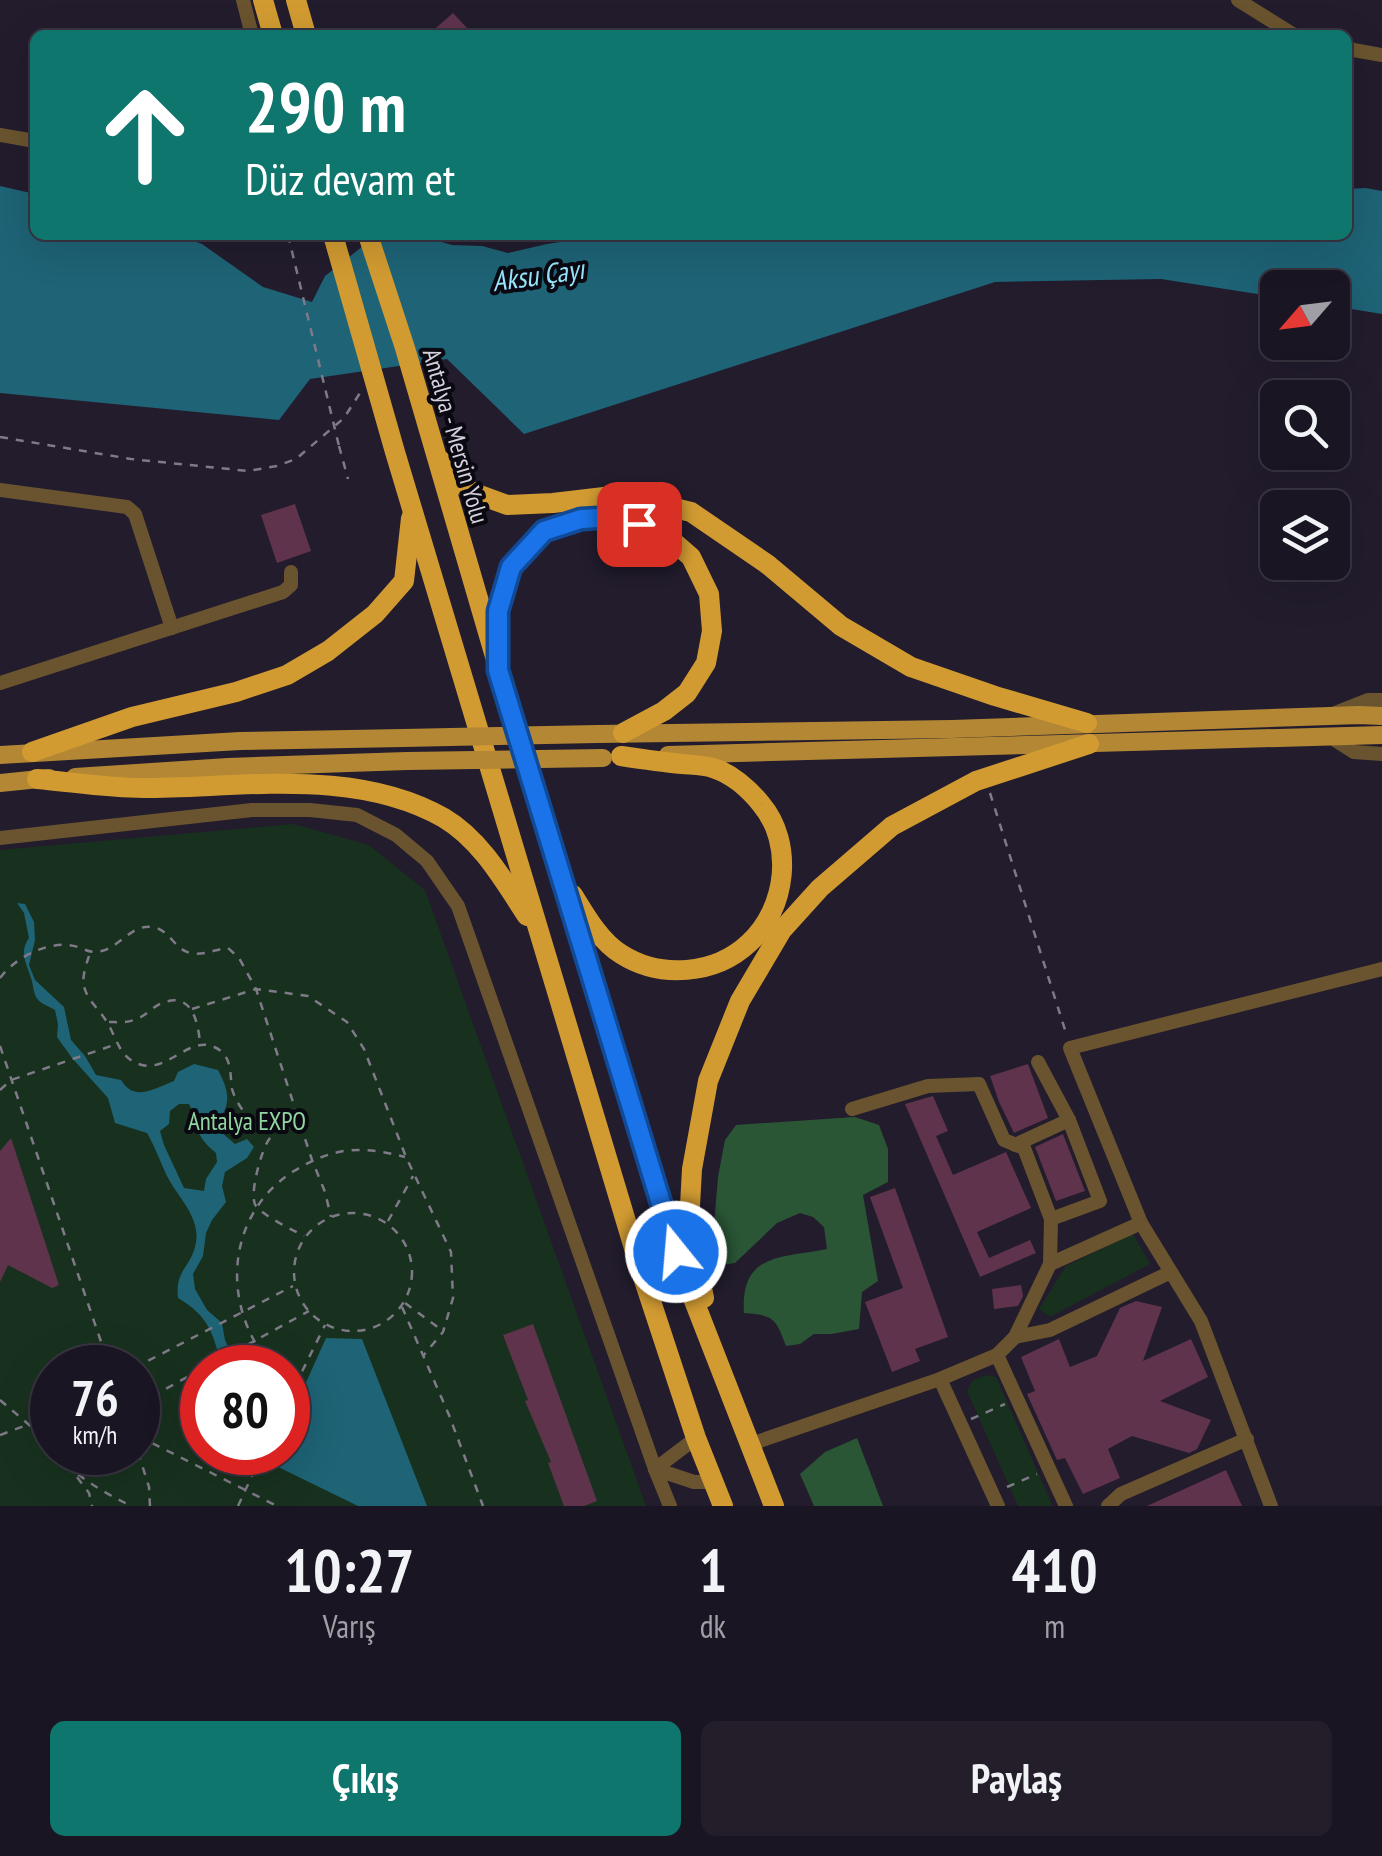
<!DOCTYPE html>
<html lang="tr">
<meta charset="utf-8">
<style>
:root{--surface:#1a1522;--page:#231e2a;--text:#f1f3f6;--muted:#9f9fa5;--line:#383440;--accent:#0f766e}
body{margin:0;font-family:"PT Sans Narrow",sans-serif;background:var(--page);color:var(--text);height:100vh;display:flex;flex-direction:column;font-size:38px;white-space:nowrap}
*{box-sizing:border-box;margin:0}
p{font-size:32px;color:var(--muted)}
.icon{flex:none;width:55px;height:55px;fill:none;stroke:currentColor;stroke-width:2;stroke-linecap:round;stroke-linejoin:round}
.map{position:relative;height:1506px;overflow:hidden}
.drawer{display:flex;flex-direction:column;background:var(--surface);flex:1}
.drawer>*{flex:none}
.guide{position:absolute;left:30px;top:30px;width:1322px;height:210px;border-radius:15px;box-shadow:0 10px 40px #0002,0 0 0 2px var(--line);background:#0f766e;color:#fff;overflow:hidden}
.needle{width:65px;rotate:242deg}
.fabs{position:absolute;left:1260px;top:270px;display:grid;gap:20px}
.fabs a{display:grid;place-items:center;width:90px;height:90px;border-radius:15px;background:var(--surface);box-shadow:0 10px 40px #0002,0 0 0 2px var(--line);font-size:50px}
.speed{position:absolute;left:30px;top:1345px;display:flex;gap:20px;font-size:50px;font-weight:700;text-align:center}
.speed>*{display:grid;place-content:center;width:130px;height:130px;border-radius:50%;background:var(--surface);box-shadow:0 10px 40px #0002,0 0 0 2px var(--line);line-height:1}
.speed small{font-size:25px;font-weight:400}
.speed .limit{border:15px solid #d22;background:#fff;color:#111}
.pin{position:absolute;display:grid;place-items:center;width:85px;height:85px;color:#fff;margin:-42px;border-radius:20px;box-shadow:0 5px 15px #0006}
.me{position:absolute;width:110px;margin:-55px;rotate:343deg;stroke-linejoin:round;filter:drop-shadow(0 0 8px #0008)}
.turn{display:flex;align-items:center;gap:35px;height:210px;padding:0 50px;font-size:45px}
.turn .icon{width:130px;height:130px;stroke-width:2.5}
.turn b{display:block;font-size:70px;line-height:85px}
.eta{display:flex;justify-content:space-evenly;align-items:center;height:170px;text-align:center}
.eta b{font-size:60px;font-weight:700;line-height:70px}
.primary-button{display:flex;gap:20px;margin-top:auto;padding:20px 50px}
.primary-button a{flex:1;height:115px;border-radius:15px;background:var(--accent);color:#fff;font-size:40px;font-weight:700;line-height:115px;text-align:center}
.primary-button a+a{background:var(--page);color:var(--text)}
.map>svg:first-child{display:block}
</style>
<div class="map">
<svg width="1382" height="1506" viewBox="0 0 1382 1506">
<rect width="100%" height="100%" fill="#221c2d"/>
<!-- green -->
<g fill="#18311e" fill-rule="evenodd">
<path d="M294,824L369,845L425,890L646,1506H0V850ZM52,1368H138V1452H52ZM202,1368H288V1452H202Z"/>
<path d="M1133,1234L1150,1264L1050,1317L1039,1309L1066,1266Z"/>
<path d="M986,1375L996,1377L1051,1502V1506H1018L967,1391L972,1381Z"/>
</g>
<!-- forest -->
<g fill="#2a5636">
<path d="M855,1117L879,1125L888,1149V1182L863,1195L878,1281L862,1292L859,1329L831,1334H814L800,1344L786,1346C776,1319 774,1315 744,1313C740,1253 781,1258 827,1249L824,1227L813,1217L800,1213L777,1223L735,1263L722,1265L714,1225L718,1177L725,1140L736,1125Z"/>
<path d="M857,1438L883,1506H814L800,1474L825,1452Z"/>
</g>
<!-- water -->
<g fill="#1e6376" fill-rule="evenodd">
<path d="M0,186L35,194V235H177L202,244L263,287L312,302L325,276L377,235H417L452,245L482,246L508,253L547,244L606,235H1348V189L1366,188L1382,191V314L1333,306L1332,288H1278L1277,297L1161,279L995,282L524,434L447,359L310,379L279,420L0,393Z"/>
<path d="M17,903L25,904L34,922L35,940L29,965L35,980L64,1007L71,1040L85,1056L96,1075L121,1080C134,1102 154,1089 174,1081L178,1072L194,1064L218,1070C228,1089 232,1102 219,1120L221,1132L235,1144L247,1139L254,1147L247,1158L225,1172L222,1186L226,1202L212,1220L206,1233L203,1256L193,1274L195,1289L207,1310L222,1323L225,1340L237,1367H222C213,1334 210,1317 178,1298C175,1271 189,1269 195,1247C203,1219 178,1198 167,1176C160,1161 155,1147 147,1133L115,1123L108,1098L72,1058L57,1037L58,1024L55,1010C48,1006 38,1003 35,995C33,989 33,983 31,978C26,962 19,952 29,938L24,913ZM179,1104H189C202,1129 191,1132 216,1153L217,1162L206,1179L204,1191L184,1188L164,1145L160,1131L169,1124L170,1111Z"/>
<path d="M326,1338L362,1339L427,1506H358L270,1463L275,1453L288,1452V1413L297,1415L304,1387Z"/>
</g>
<!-- building -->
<g fill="#5f334c">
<path d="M453,13L467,28L459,35H428Z"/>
<path d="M295,504L311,551L277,563L261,515Z"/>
<path d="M1028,1064L1048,1118L1014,1133L999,1102L990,1076Z"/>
<path d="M933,1096L948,1131L936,1136L953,1175L1006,1152L1031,1208L977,1232L989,1258L1030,1240L1036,1253L980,1277L905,1104Z"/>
<path d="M1063,1134L1085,1191L1056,1201L1035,1147Z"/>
<path d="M11,1138L59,1285L52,1288L8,1265L0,1282V1151Z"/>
<path d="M895,1188L948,1337L915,1349L920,1361L892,1372L865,1302L903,1288L870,1197Z"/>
<path d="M1021,1285L1023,1296L1018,1306L994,1309L992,1289Z"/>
<path d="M1136,1301L1162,1307L1143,1361L1191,1339L1208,1377L1160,1401L1211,1420L1197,1449L1189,1453L1132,1436L1108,1449L1120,1478L1083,1494L1065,1458L1057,1460L1027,1394L1035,1391L1021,1357L1059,1339L1070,1367L1097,1356L1120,1308Z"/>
<path d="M533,1324L597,1501L584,1506H564L548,1463L551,1462L525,1401L528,1400L503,1335Z"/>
<path d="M95,1352L101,1368H55V1366Z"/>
<path d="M1226,1470L1242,1506H1147Z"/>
</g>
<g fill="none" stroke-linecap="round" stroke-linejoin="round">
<!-- path -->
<g stroke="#7f7a88" stroke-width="2.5" stroke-dasharray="8 8" stroke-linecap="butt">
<path d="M0,437L131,459L248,471L277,466L296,459L344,418L360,393"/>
<path d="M339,446L348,479"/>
<path d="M990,793L1066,1033"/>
<path d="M89,956C86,965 82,976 84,986C87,1000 98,1008 105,1019C117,1036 118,1059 142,1065C171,1072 194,1028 222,1052C232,1062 230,1076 232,1089C236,1103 251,1126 266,1129C271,1130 277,1128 282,1128"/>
<path d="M0,978C15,958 44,943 68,945C84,946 87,956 105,950C123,943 133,924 153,927C170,930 174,949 190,953C204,956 215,949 228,948L239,958L256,989L312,1160L325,1192L331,1217"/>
<path d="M192,1009L256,989L308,996L347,1022L364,1049L406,1157L451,1252L453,1298L443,1332L423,1356"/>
<path d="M109,1022C117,1022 125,1023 134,1020C145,1017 152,1007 162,1003C192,991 198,1022 200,1043"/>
<path d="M0,1046L110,1368"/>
<path d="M0,1090L11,1080L114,1045"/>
<path d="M297,1121C288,1125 277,1130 270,1138C262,1147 248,1197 256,1206C265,1217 291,1229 304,1236"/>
<circle cx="353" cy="1272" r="59"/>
<path d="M388,1221L413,1176"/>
<path d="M405,1303L443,1331"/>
<path d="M402,1307L449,1415L483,1506"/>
<path d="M134,1368L293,1286"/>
<path d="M205,1368L309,1311"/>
<path d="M274,1368C220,1310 224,1215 294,1171C309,1162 325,1154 344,1151C365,1148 385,1152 405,1157"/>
<path d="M0,1400L34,1429L52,1450"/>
<path d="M288,1400L325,1325"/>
<path d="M138,1404L202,1369"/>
<path d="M971,1419L1005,1404"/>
<path d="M0,1435L27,1425"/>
<path d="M138,1436L277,1506"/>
<path d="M55,1452C79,1479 100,1490 131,1506"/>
<path d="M138,1452L149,1487L150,1506"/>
<path d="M77,1477L89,1493L92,1506"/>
<path d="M1007,1487L1037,1474"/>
<path d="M238,1506L263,1452"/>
</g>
<!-- minor -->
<g stroke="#6a542f" stroke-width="14">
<path d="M243,0L252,35"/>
<path d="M1238,0L1294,35"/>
<path d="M1348,49L1382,55"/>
<path d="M0,135L35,141"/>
<path d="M0,490L127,507L135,514L172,628"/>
<path d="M0,683L283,592L291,585V572"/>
<path d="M1335,713L1368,700H1382"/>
<path d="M1329,736L1354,752L1382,754"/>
<path d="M0,838L252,810H310L357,815L396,835L427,861L458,906L655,1469L670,1506"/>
<path d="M1038,1062L1069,1120"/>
<path d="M852,1109L928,1086L979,1084L1004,1140L1024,1148L1051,1219L1050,1264"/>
<path d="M1015,1145L1069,1120L1100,1201L1051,1219"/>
<path d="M1015,1337L1050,1330L1171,1272"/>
<path d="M997,1355L1066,1506"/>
<path d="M940,1379L998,1506"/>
<path d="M751,1444L940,1379L997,1355L1015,1337L1050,1264L1141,1223"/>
<path d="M655,1469L694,1482H712"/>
<path d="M655,1469L696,1438"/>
<path d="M1108,1506L1121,1494L1247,1439"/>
<path d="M1271,1506L1201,1321L1141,1223L1070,1048L1382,969"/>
</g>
<!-- major -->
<g stroke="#b48734" stroke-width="18">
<path d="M598,734L952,729L1359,715L1382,716"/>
<path d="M0,755L240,741L403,738"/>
<path d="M668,755L1382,735"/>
<path d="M75,777L228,767L407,761"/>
<path d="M0,783L49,778"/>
</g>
<!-- highway -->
<g stroke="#d29b32" stroke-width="20">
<path d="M263,0L273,35"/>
<path d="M296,0L306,35"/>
<path d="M333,235L395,452L640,1268L696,1438L723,1506"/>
<path d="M368,235L405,348L557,869L675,1252L774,1506"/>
<path d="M444,462L455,479L472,492L507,505L553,503L621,495L691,512L767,564L841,626L911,667L995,696L1087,723"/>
<path d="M498,649L499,611L511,567L544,531L581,519L617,517L661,531L691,557L709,594L712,631L706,663L687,693L664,711L623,733"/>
<path d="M32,752L132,717L236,692L287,675L328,651L375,614L404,581L411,518"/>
<path d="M37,779C72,782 108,788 143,788C241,788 355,767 444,818C481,840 504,881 527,916"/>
<path d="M573,895C586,916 600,941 621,954C660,979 715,975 749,943C787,908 794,843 761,804C749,789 731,773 713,768C703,765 692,765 682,764C662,762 641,759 621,756"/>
<path d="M704,1298L689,1224L692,1169L708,1081L740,1001L782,930L820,888L892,826L976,781L1089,744"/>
</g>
<!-- path-bridge -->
<path stroke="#7f7a88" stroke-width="2.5" stroke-dasharray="8 8" stroke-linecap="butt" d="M288,235L339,446"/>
<!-- major-bridge -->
<g stroke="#b48734" stroke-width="18">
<path d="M403,738L598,734"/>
<path d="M407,761L603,758"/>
</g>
</g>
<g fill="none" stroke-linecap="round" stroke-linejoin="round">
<!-- route casing -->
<g stroke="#114b97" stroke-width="25">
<path id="route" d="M639,524L617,517L581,519L544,531L511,567L498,611V670L676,1252"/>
</g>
<!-- route -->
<use href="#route" stroke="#1a73e8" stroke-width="18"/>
</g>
<g text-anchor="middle" stroke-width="8" stroke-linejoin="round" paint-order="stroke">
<!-- street labels -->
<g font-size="25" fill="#d4d1dc" stroke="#0a0810">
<text transform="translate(456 436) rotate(74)" y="9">Antalya - Mersin Yolu</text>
</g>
<!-- park labels -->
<g font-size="25" fill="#91d6a1" stroke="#0a0810">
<text x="247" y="1130">Antalya EXPO</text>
</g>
<!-- water labels -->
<g font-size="28" font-style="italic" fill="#98e5fc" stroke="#0a0810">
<text transform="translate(538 275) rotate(-8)" y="10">Aksu Çayı</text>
</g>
</g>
</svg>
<div class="fabs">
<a><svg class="needle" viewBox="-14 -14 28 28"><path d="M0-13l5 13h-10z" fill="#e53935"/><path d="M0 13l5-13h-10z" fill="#9f9fa5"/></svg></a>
<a><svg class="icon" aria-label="search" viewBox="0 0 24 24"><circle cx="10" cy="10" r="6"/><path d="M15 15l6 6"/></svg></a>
<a><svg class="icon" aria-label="layers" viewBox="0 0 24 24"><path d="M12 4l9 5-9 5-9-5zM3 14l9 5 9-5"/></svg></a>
</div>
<div class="speed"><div>76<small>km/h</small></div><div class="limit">80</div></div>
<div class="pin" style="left:639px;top:524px;background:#d93025"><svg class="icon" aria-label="arrive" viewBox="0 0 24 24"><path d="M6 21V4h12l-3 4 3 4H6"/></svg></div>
<svg class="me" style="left:676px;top:1252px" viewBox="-20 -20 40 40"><circle r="17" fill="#1a73e8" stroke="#fff" stroke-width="3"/><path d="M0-11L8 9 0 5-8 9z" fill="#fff"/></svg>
<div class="guide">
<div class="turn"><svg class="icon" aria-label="ahead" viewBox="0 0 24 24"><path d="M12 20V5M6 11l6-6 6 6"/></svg><div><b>290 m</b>Düz devam et</div></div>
</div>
</div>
<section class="drawer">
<div class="eta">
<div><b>10:27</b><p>Varış</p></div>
<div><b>1</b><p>dk</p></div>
<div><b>410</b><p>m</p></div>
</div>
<div class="primary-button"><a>Çıkış</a><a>Paylaş</a></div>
</section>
